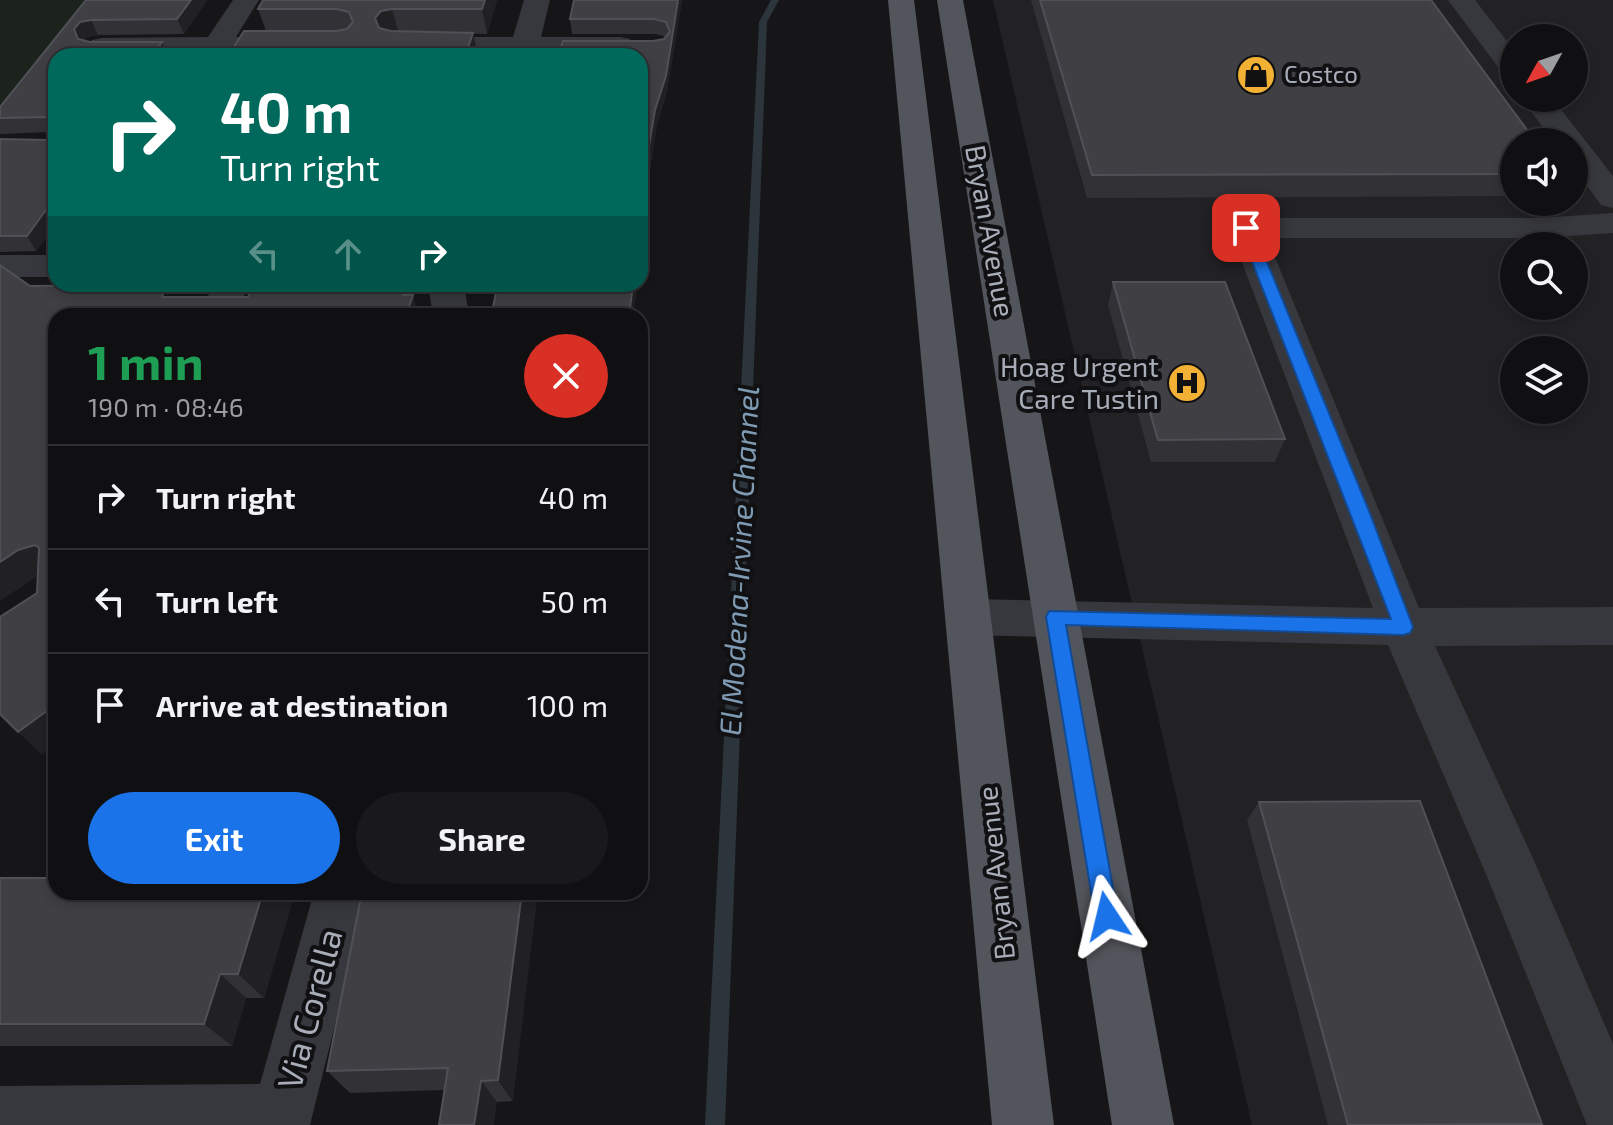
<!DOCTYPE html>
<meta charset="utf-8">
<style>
:root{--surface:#101012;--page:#19191b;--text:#f1f3f6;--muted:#9c9d9f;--line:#303032;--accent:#1a73e8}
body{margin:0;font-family:"Exo 2",sans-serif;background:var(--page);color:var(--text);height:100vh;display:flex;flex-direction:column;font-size:30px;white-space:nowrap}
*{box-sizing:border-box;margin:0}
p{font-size:26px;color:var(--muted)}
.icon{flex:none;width:44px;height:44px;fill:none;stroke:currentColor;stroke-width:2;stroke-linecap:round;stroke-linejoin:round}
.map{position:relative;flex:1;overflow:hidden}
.drawer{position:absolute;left:48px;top:308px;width:600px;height:592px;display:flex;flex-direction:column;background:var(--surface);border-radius:24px;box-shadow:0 4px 12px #0003,0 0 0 2px var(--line)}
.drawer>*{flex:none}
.hud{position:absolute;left:48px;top:48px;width:600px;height:244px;border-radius:24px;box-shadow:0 4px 12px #0003,0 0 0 2px var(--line);background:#00695c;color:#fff;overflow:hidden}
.needle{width:52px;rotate:230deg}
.tools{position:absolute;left:1500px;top:24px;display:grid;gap:16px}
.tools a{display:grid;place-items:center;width:88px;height:88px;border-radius:50%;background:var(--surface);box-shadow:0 4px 12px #0003,0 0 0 2px var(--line);font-size:40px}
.pin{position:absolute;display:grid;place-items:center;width:68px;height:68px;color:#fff;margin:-34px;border-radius:16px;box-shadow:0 4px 12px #0006}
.me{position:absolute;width:88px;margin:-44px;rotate:350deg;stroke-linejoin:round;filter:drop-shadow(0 0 6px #0008)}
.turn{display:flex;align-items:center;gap:28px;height:168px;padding:0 40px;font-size:36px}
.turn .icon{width:104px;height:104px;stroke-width:2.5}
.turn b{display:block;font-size:56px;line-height:68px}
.lanes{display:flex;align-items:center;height:76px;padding:0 40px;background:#0003;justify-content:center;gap:40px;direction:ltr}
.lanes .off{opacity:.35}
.round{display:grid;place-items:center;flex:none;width:84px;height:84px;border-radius:42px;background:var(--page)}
.head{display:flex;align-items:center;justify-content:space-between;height:136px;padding:0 40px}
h1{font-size:48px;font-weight:700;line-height:60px;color:#1e9e55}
.action{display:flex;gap:16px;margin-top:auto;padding:16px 40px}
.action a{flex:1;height:92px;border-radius:48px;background:var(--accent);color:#fff;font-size:32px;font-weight:700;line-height:92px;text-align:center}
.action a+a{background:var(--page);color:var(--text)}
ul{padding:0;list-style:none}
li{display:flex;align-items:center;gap:24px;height:104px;padding:0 40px;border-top:2px solid var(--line)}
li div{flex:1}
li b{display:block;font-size:30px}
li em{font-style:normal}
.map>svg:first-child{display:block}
</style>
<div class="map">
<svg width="1613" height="1125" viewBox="0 0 1613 1125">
<rect width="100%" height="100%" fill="#161618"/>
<!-- built -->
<path fill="#222225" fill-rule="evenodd" d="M993,0H1613V1125H1252ZM1514,38H1574V98H1514ZM1514,142H1574V202H1514ZM1514,246H1574V306H1514ZM1514,350H1574V410H1514Z"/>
<!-- green -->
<path fill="#1c231d" d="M0,0H95L0,119Z"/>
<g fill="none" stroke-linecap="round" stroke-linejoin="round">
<!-- stream -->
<path fill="#2c353c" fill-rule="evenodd" d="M771,0H779L767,22L725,1125H705L759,22Z"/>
<!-- minor -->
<g fill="#37383d" fill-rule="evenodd">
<path d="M233,0H259L236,37L303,39L307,45L303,51L293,53L102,54L92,52L88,46L92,40L102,38L208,37Z"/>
<path d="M524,0H550L541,37H620L630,39L634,45L630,51L620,53H536L535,56L417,53L407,51L403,45L407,39L417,37H513Z"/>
<path d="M1448,0H1475L1514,50V78L1504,75Z"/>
<path d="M1521,98H1552L1613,176V208L1601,205L1574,168V142H1554Z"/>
<path d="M1613,213V233L1540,238H1267L1419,608L1613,607V645L1435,646L1532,856L1613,1044V1125H1587L1486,874L1388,645L968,635L952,630L945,617L952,604L968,599L1373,608L1229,228L1234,221L1246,218H1540Z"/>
<rect x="0" y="255" width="56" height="22"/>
<path d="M214,284H250L234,316H198Z"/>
<path d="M428,284H464L469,316H433Z"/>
<path d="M314,892H368L310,1125H0V1086L260,1084Z"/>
</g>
<!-- major -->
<g fill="#53555c" fill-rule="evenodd">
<path d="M888,0H914L1054,1125H992Z"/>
<path d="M937,0H963L1174,1125H1112Z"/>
</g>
</g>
<!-- wall -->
<g fill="#323236">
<path d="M86,0H207L184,34L98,35L87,37L85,40L56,56V224L36,251L0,252V139L49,140L50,132L0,134V107Z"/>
<path d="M263,0H497L487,34L266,31L258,9Z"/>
<path d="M574,0H682L667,91L657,125L647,188L649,203L640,268L653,41L664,39L666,37L656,34H572L570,19Z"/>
<path d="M1031,0H1431L1514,142V196L1087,198Z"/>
<path d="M1113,282L1285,439L1275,462H1151L1108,305Z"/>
<path d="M1259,802L1542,1124L1328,1125L1247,820Z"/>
<path d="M0,878L56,892H295L264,998H246L232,1046H0Z"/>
<path d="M362,892L513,1101L497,1102L444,1090L350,1093L327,1071Z"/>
</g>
<!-- shaded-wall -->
<g fill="#212124">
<path d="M191,0H207L184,34L177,19Z"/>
<path d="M485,0H497L487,34L482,9Z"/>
<path d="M678,0H682L667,91L657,125L644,203L642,187L655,110Z"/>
<path d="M392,9L399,34L382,43L375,18L381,11Z"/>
<path d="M91,20L98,35L87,37L82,44L74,29L80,22Z"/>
<path d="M473,33L478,56H465Z"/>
<path d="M162,42L168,56H152Z"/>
<path d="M647,188L649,203L640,268V238Z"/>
<path d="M56,196V224L36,251L27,236Z"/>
<path d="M407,284L412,298L413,295L420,316H406L403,295Z"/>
<path d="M633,284H638L633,316H629Z"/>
<path d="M56,414V432L47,420Z"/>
<path d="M35,545L55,570L39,575L0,601V562L18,550Z"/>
<path d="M56,704V744L42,755L18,732Z"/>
<path d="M263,892H295L264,998L238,974Z"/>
<path d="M522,892H538L513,1101L498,1080Z"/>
<path d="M220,974L246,998L232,1046L204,1024Z"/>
<path d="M481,1081L497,1102L494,1125H474Z"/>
</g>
<!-- building -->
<g fill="#3f3f44" stroke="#4f5156" stroke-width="2">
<path d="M86,0H191L177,19L91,20L80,22L74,29L78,39L90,42H162L152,56H56V196L27,236H0V139L49,140L51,120L48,117L0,118V107Z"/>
<path d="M263,0H485L482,9H392L381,11L375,18L379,28L391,31L473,33L465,56H228L244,31H336L347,29L353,22L349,12L337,9H258Z"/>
<path d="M574,0H678L666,76L655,110L642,187L647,188L640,238V56H558L563,41H653L664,39L670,32L666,22L654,19H570Z"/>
<path d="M1040,0H1431L1536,142H1514V174L1092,175Z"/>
<path d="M0,265L30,286L147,285L143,292H164L162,297H248L254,284H407L403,295H413L406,316H224L226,312L219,316H56V414L47,420L56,427V704L18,732L0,714V617L37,593L39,548L35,545L18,550L0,562Z"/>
<path d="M1113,282H1225L1285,439L1158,440Z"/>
<path d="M498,284H633L629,316H491Z"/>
<path d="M1420,801L1542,1124L1348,1125L1259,802Z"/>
<path d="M0,878H56V892H263L238,974H220L204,1024H0Z"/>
<path d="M362,892H522L498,1080L481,1081L474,1125H439L448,1068L327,1071Z"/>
</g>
<!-- route -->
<path fill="#1a73e8" stroke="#114b97" stroke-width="2" d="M1246,224L1253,228L1369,511L1413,627L1410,633L1403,635L1066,625L1118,916L1115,924L1107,927L1099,924L1095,916L1046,617L1049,611L1391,619L1239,228Z"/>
<!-- icons -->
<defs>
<g id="shop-disc" transform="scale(2)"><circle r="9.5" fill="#f2b134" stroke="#111113"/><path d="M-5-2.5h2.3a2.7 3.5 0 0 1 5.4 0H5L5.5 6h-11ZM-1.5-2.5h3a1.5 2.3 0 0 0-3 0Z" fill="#111"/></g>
<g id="hospital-disc" transform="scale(2)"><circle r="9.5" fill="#f2b134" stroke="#111113"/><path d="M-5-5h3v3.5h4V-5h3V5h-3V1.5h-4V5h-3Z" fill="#111"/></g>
</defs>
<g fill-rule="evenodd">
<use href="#shop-disc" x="1256" y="75"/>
<use href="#hospital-disc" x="1187" y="383"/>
</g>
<g text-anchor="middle" stroke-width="8" stroke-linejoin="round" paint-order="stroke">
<!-- far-poi labels -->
<g font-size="24" fill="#a8adb8" stroke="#111113" text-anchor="start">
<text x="1284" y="83">Costco</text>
</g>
<!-- street labels -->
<g font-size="28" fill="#a8adb8" stroke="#111113">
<text transform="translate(990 231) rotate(80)" y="10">Bryan Avenue</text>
<text transform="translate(996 873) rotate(-96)" y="10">Bryan Avenue</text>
</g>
<!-- poi labels -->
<g font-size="28" fill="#a8adb8" stroke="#111113" text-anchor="end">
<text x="1159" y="377">Hoag Urgent<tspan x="1159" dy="32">Care Tustin</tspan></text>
</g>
<!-- water labels -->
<g font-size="30" font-style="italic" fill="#7f9bb3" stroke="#111113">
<text transform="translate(740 561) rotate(-87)" y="10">El Modena-Irvine Channel</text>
</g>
<!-- near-street labels -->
<g font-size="34" fill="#a8adb8" stroke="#111113">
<text transform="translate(310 1009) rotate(-75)" y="12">Via Corella</text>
</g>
</g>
</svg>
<div class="tools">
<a><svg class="needle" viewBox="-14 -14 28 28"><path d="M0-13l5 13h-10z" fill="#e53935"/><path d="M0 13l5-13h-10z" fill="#9c9d9f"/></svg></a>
<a><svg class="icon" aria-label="sound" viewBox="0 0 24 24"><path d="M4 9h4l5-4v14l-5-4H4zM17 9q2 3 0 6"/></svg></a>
<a><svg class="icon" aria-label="search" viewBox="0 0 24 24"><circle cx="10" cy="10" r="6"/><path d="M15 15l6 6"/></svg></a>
<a><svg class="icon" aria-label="layers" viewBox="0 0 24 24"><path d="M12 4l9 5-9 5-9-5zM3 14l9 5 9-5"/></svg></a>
</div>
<div class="pin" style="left:1246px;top:228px;background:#d93025"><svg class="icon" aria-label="arrive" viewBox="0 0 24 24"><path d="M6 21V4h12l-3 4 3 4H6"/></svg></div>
<svg class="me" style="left:1107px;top:916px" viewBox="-20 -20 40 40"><path d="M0-17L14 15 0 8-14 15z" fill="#1a73e8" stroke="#fff" stroke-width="4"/></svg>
<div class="hud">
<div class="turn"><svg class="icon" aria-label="right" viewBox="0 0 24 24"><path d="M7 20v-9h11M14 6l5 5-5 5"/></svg><div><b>40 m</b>Turn right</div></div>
<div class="lanes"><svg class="icon off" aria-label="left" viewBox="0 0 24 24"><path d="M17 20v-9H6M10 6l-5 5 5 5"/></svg><svg class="icon off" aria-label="ahead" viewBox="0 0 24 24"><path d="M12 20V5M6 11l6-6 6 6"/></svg><svg class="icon" aria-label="right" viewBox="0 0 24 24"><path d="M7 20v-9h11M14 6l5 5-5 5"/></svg></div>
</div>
<section class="drawer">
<div class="head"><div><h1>1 min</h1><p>190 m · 08:46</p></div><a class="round" style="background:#d93025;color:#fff"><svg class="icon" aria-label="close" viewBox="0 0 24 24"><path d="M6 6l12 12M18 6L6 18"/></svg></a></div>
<ul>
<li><svg class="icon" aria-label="right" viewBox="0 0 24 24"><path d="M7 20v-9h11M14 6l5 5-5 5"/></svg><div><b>Turn right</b></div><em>40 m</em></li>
<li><svg class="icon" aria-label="left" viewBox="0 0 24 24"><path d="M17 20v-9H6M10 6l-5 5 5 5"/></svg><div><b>Turn left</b></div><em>50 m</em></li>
<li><svg class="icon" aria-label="arrive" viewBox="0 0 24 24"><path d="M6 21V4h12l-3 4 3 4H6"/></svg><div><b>Arrive at destination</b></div><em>100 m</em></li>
</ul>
<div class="action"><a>Exit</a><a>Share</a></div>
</section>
</div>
